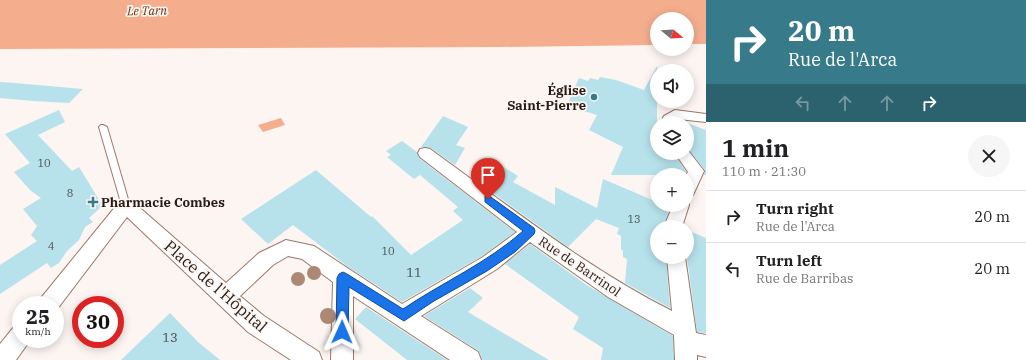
<!DOCTYPE html>
<meta charset="utf-8">
<style>
:root{--surface:#fff;--page:#f6f6f6;--text:#202124;--muted:#757577;--line:#e0e0e0}
body{margin:0;font-family:"IBM Plex Serif",serif;background:var(--page);color:var(--text);height:100vh;display:flex;flex-direction:column;font-size:15px;white-space:nowrap}
*{box-sizing:border-box;margin:0}
p{font-size:13px;color:var(--muted)}
.icon{flex:none;width:22px;height:22px;fill:none;stroke:currentColor;stroke-width:2;stroke-linecap:round;stroke-linejoin:round}
.map{position:relative;flex:1;overflow:hidden}
.drawer{display:flex;flex-direction:column;background:var(--surface);width:320px}
.drawer>*{flex:none}
.guide{background:#377b8a;color:#fff;overflow:hidden}
.needle{width:26px;rotate:108deg}
.tools{position:absolute;left:650px;top:12px;display:grid;gap:8px}
.tools a{display:grid;place-items:center;width:44px;height:44px;border-radius:50%;background:var(--surface);box-shadow:0 2px 10px #0003;font-size:20px}
.speed{position:absolute;left:12px;top:296px;display:flex;gap:8px;font-size:20px;font-weight:700;text-align:center}
.speed>*{display:grid;place-content:center;width:52px;height:52px;border-radius:50%;background:var(--surface);box-shadow:0 2px 10px #0003;line-height:1}
.speed small{font-size:10px;font-weight:400}
.speed .limit{border:6px solid #d22;background:#fff;color:#111}
.pin{position:absolute;display:grid;place-items:center;width:34px;height:34px;color:#fff;margin:-41px -17px;border-radius:50% 50% 50% 0;rotate:-45deg;box-shadow:0 0 4px #0007}
.pin .icon{rotate:45deg}
.me{position:absolute;width:44px;margin:-22px;rotate:1deg;stroke-linejoin:round;filter:drop-shadow(0 0 3px #0008)}
.turn{display:flex;align-items:center;gap:14px;height:84px;padding:0 16px;font-size:18px}
.turn .icon{width:52px;height:52px;stroke-width:2.5}
.turn b{display:block;font-size:28px;line-height:34px}
.lanes{display:flex;align-items:center;height:38px;padding:0 16px;background:#0003;justify-content:center;gap:20px;direction:ltr}
.lanes .off{opacity:.35}
.round{display:grid;place-items:center;flex:none;width:42px;height:42px;border-radius:21px;background:var(--page)}
.summary{display:flex;align-items:center;justify-content:space-between;height:68px;padding:0 16px}
h1{font-size:24px;font-weight:700;line-height:30px}
ul{padding:0;list-style:none}
li{display:flex;align-items:center;gap:12px;height:52px;padding:0 16px;border-top:1px solid var(--line)}
li div{flex:1}
li b{display:block;font-size:15px}
li em{font-style:normal}
main{display:flex;flex:1;min-height:0}
.map>svg:first-child{display:block}
</style>
<main>
<div class="map">
<svg width="706" height="360" viewBox="0 0 706 360">
<rect width="100%" height="100%" fill="#fcf5f1"/>
<!-- water -->
<g fill="#f4ae8d">
<path d="M0,0H706V44H687V19H657V45L499,47L0,49Z"/>
<path d="M281,118L285,125L263,132L258,125Z"/>
</g>
<!-- building -->
<g fill="#b7e2ec">
<path d="M657,66V153H674L686,172L685,175H611L623,147L589,130L597,115L567,106L573,91L579,78L588,81L590,78L598,80L600,77L616,80L644,90Z"/>
<path d="M0,82L15,83L83,89L69,103L33,101L0,98Z"/>
<path d="M59,110L65,122L38,135L72,171L79,167L101,203L99,209L89,218L93,222L85,227L79,240L67,251L59,263L51,268L47,263L0,294V265L37,241L31,235L37,226L23,209L41,198L30,190L14,172L30,163L5,134Z"/>
<path d="M443,116L468,127L456,145L465,148L455,165L431,148L421,147Z"/>
<path d="M687,123L706,130V175H704L705,170L687,148Z"/>
<path d="M402,141L417,152L419,158L515,232L482,256L402,302L347,266L293,225L268,244L241,219L316,170L371,217L372,216L411,255L463,220L453,211L458,207L420,175L414,179L387,157L391,155L386,151Z"/>
<path d="M499,164L518,176L513,182L555,205V187L597,208L603,179L657,202V205H664L670,208L663,227H657V257H666L670,308L625,283L627,259L623,257V251L621,249V236L617,234L619,228L596,219L568,247L479,183Z"/>
<path d="M687,230L706,238V333L697,332L687,257Z"/>
<path d="M530,244L588,286L673,336L674,360H601L603,348L573,329L579,317L505,264Z"/>
<path d="M470,288L483,298L468,312L549,360H482L479,351L424,316Z"/>
<path d="M366,307L447,360H407L355,319Z"/>
<path d="M170,313L198,342L220,360H121Z"/>
</g>
<g fill="none" stroke-linecap="round" stroke-linejoin="round">
<!-- lane casing -->
<g stroke="#9a796a" stroke-width="2">
<path id="lane" d="M101,125H103L107,127L130,206L129,208H123L122,206L99,127Z"/>
</g>
<!-- street casing -->
<g stroke="#9a796a" stroke-width="2">
<g id="street">
<path d="M675,110L706,114V122L678,119L675,123H661L664,116Z"/>
<path d="M425,148L430,149C509,206 585,267 672,311L667,257H685L696,333L706,335V357L697,355V360H675L674,335L608,297L530,242L497,269L421,316L478,352L481,360H450L353,296V360H331L333,282L302,259L288,256L273,265L240,296L264,316L319,352L322,360H291L248,332L127,217L55,312V305H38L41,298L120,201L126,199L132,201L226,283L259,253L286,240L314,246L402,304L483,257L517,232L420,157L418,153L420,149Z"/>
<path d="M687,149L704,171L693,195L687,197L686,175L688,172L675,153H687Z"/>
<path d="M687,200L689,205L682,227H664L673,205H687Z"/>
<path d="M21,325V339H31L16,360H0V344L13,328Z"/>
</g>
</g>
<!-- lane -->
<use href="#lane" fill="#fff" fill-rule="evenodd"/>
<!-- street -->
<use href="#street" fill="#fff" fill-rule="evenodd"/>
</g>
<!-- trees -->
<g fill="#ad8874">
<circle cx="314" cy="273" r="7"/>
<circle cx="298" cy="279" r="7"/>
<circle cx="328" cy="316" r="8"/>
</g>
<!-- route -->
<path fill="#1a73e8" stroke="#114b97" d="M488,195L534,228L535,231L534,234L515,252L487,271L434,301L404,321L349,287L348,332L346,337L342,339L338,337L336,332L337,278L339,274L343,272L347,274L403,309C443,282 487,263 523,231L485,202V196Z"/>
<!-- markers -->
<g fill="#377b8a" stroke="#fcf5f1" stroke-width="1.5">
<circle cx="594" cy="97" r="4"/>
<path d="M91 196h4v4h4v4h-4v4h-4v-4h-4v-4h4z"/>
</g>
<g text-anchor="middle" stroke-width="3.5" stroke-linejoin="round" paint-order="stroke">
<!-- number labels -->
<g font-size="11" fill="#4c4d4b">
<text x="44" y="167">10</text>
<text x="70" y="197">8</text>
<text x="634" y="223">13</text>
<text x="51" y="250">4</text>
<text x="388" y="255">10</text>
</g>
<!-- far-water labels -->
<g font-size="12" font-style="italic" fill="#6c2f0b" stroke="#fcf5f1">
<text transform="translate(147 11) rotate(-1)" y="4">Le Tarn</text>
</g>
<!-- poi labels -->
<g font-size="13" font-weight="bold" fill="#281b15" stroke="#fcf5f1" text-anchor="end">
<text x="586" y="95">Église<tspan x="586" dy="15">Saint-Pierre</tspan></text>
<text x="101" y="207" text-anchor="start">Pharmacie Combes</text>
</g>
<!-- street labels -->
<g font-size="13" fill="#281b15" stroke="#fcf5f1">
<text transform="translate(580 266) rotate(34)" y="5">Rue de Barrinol</text>
</g>
<!-- near-number labels -->
<g font-size="13" fill="#4c4d4b">
<text x="414" y="277">11</text>
<text x="170" y="342">13</text>
</g>
<!-- near-street labels -->
<g font-size="16" fill="#281b15" stroke="#fcf5f1">
<text transform="translate(216 286) rotate(41)" y="6">Place de l'Hôpital</text>
</g>
</g>
</svg>
<div class="tools">
<a><svg class="needle" viewBox="-14 -14 28 28"><path d="M0-13l5 13h-10z" fill="#e53935"/><path d="M0 13l5-13h-10z" fill="#757577"/></svg></a>
<a><svg class="icon" aria-label="sound" viewBox="0 0 24 24"><path d="M4 9h4l5-4v14l-5-4H4zM17 9q2 3 0 6"/></svg></a>
<a><svg class="icon" aria-label="layers" viewBox="0 0 24 24"><path d="M12 4l9 5-9 5-9-5zM3 14l9 5 9-5"/></svg></a>
<a>+</a>
<a>−</a>
</div>
<div class="speed"><div>25<small>km/h</small></div><div class="limit">30</div></div>
<div class="pin" style="left:488px;top:199px;background:#d93025"><svg class="icon" aria-label="arrive" viewBox="0 0 24 24"><path d="M6 21V4h12l-3 4 3 4H6"/></svg></div>
<svg class="me" style="left:342px;top:332px" viewBox="-20 -20 40 40"><path d="M0-17L14 15 0 8-14 15z" fill="#1a73e8" stroke="#fff" stroke-width="4"/></svg>
</div>
<section class="drawer">
<div class="guide">
<div class="turn"><svg class="icon" aria-label="right" viewBox="0 0 24 24"><path d="M7 20v-9h11M14 6l5 5-5 5"/></svg><div><b>20 m</b>Rue de l'Arca</div></div>
<div class="lanes"><svg class="icon off" aria-label="left" viewBox="0 0 24 24"><path d="M17 20v-9H6M10 6l-5 5 5 5"/></svg><svg class="icon off" aria-label="ahead" viewBox="0 0 24 24"><path d="M12 20V5M6 11l6-6 6 6"/></svg><svg class="icon off" aria-label="ahead" viewBox="0 0 24 24"><path d="M12 20V5M6 11l6-6 6 6"/></svg><svg class="icon" aria-label="right" viewBox="0 0 24 24"><path d="M7 20v-9h11M14 6l5 5-5 5"/></svg></div>
</div>
<div class="summary"><div><h1>1 min</h1><p>110 m · 21:30</p></div><a class="round"><svg class="icon" aria-label="close" viewBox="0 0 24 24"><path d="M6 6l12 12M18 6L6 18"/></svg></a></div>
<ul>
<li><svg class="icon" aria-label="right" viewBox="0 0 24 24"><path d="M7 20v-9h11M14 6l5 5-5 5"/></svg><div><b>Turn right</b><p>Rue de l'Arca</p></div><em>20 m</em></li>
<li><svg class="icon" aria-label="left" viewBox="0 0 24 24"><path d="M17 20v-9H6M10 6l-5 5 5 5"/></svg><div><b>Turn left</b><p>Rue de Barribas</p></div><em>20 m</em></li>
</ul>
</section>
</main>
